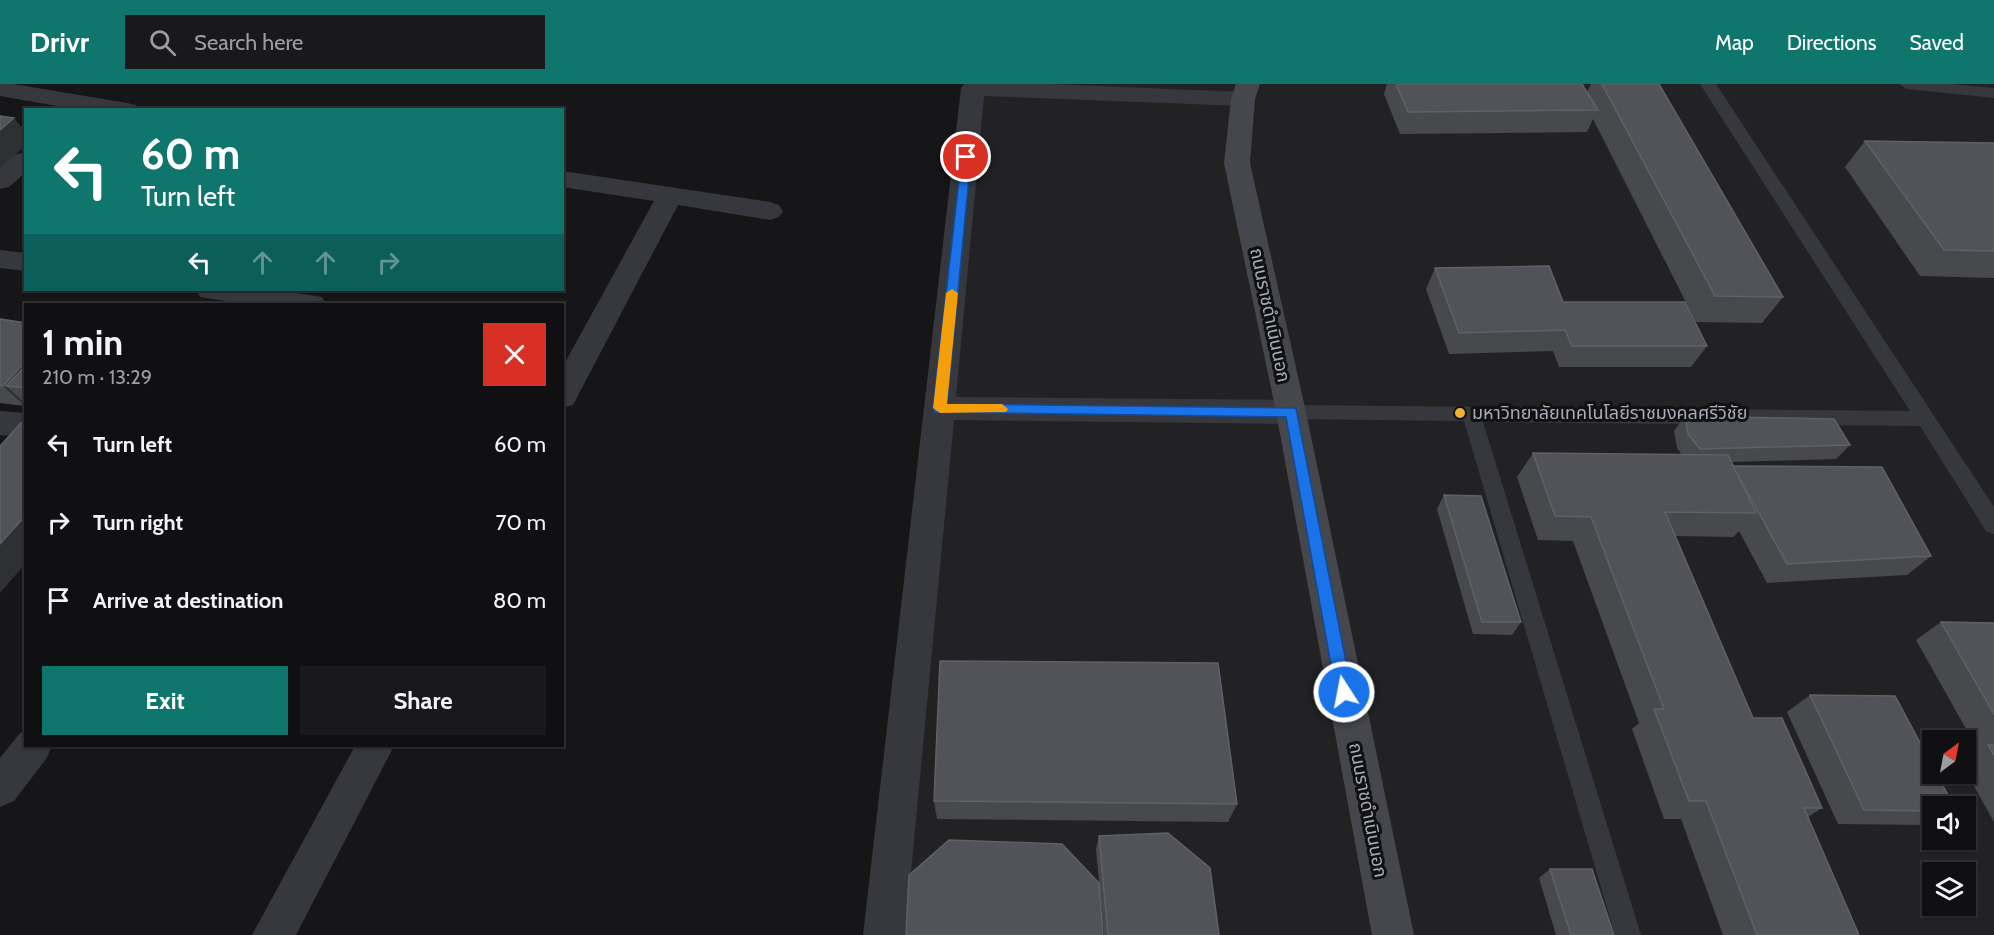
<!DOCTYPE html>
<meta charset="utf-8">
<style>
:root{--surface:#101012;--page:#19191b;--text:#f1f3f6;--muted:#9c9d9f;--line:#303032;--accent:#0f766e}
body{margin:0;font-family:Cabin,"Noto Sans Thai",sans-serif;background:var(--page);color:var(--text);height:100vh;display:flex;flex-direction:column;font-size:22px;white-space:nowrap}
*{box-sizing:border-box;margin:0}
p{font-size:20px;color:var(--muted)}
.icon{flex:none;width:33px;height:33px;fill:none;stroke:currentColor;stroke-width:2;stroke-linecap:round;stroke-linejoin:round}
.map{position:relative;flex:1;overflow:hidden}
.side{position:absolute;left:24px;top:219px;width:540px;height:444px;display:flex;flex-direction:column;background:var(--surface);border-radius:0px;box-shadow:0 2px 4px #0004,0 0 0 2px var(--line)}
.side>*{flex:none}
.top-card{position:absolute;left:24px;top:24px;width:540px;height:183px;border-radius:0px;box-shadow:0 2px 4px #0004,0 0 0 2px var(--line);background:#0f766e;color:#fff;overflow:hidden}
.needle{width:39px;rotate:32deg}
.tools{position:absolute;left:1922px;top:646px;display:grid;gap:12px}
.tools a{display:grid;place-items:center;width:54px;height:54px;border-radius:0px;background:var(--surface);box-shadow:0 2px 4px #0004,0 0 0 2px var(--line);font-size:30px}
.pin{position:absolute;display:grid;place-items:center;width:51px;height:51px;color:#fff;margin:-26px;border:3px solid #fff;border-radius:50%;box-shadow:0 2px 6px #0007}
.me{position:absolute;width:66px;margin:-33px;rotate:349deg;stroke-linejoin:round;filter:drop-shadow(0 0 4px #0008)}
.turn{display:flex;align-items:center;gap:21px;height:126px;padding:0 18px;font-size:27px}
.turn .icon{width:78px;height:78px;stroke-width:2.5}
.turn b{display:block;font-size:42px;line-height:51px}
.lanes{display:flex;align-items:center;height:57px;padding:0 18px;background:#0003;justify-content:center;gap:30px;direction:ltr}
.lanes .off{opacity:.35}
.round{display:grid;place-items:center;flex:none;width:63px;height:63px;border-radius:0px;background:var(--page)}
.head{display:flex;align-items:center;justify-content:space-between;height:102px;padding:0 18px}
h1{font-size:36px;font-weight:800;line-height:45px}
.action{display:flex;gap:12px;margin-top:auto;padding:12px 18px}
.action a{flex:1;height:69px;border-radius:0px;background:var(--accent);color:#fff;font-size:24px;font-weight:800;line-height:69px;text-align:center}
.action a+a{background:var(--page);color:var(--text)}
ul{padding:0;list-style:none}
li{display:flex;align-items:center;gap:18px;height:78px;padding:0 18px}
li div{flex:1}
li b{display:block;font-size:22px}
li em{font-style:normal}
header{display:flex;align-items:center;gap:36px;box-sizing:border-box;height:84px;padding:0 30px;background:var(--accent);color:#fff}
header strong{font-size:28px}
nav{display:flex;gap:33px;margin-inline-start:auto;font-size:21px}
.search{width:420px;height:54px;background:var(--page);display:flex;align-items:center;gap:15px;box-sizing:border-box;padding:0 21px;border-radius:0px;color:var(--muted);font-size:22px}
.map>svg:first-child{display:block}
</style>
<header>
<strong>Drivr</strong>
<div class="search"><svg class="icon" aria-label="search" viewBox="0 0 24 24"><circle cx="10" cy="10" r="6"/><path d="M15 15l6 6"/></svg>Search here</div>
<nav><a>Map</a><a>Directions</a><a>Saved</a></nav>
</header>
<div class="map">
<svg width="1994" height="851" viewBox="0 0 1994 851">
<rect width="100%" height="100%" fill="#161618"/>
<!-- built -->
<path fill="#222225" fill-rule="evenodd" d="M966,0H1994V851H864ZM1932,657H1965V690H1932ZM1932,723H1965V756H1932ZM1932,789H1965V822H1932Z"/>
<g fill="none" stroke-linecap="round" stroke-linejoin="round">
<!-- lane -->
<g fill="#37383d" fill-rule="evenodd">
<path d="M1700,0H1716L1994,423V450L1986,447L1920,342L1483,338L1641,851H1615L1464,337L1291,335L1284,333L1281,328L1284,323L1291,321L1910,327Z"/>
<path d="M1899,0H1951L1994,4V14L1907,5Z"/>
</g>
<!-- street -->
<g fill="#37383d" fill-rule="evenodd">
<path d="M0,0H13L127,19L136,21L139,26H80L0,12Z"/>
<path d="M964,0H1050L1243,8L1251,10L1255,15L1251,20L1243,22L984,12L956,313L1291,316L1302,320L1306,328L1302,336L1291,340L954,336L905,851H863L961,4Z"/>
<path d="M22,69L26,70V88L9,103L0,105V83L13,71Z"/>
<path d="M562,87L770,118L779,121L783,127L779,133L770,136L678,121L573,321L562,324V284L654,117L562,103Z"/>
<path d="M0,166L26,169V187L0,184Z"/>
<path d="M196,206H278L322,213L326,220H244L200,213Z"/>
<path d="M0,327L26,329V353L0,351Z"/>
<path d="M26,647V662H52L46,675L14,717L0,723V674L20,649Z"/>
<path d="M355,662H394L296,851H252Z"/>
</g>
<!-- secondary -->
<path fill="#45474d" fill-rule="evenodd" d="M1236,0H1260L1255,15L1250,79L1306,328L1414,851H1372L1276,328L1224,79L1231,15Z"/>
</g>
<!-- wall -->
<g fill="#47494d">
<path d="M1387,0L1587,8L1591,0H1659L1783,213L1762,239L1696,238L1593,35L1587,48L1400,50L1384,10Z"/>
<path d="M1865,57L1994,59V194L1920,192L1845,83Z"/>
<path d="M1435,184L1563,218L1707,262L1691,283H1559L1553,267L1449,270L1426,205Z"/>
<path d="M0,235L26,239L25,322L0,319Z"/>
<path d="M1685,332L1850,361L1836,375L1731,378L1733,382L1931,472L1907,491L1767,499L1739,447L1733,453L1675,452L1753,634L1822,724L1808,733L1859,851H1723L1681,735H1664L1632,645L1639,639L1573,457L1538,456L1517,393L1533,369L1682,371L1677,364L1674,347Z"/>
<path d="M1444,411L1521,538L1512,551L1473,550L1437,425Z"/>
<path d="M1941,538L1994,539V738L1965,686V674L1978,666L1916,556Z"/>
<path d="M1810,611L1932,723V740L1928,741L1838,740L1787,628Z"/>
<path d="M934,717L1237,720L1228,738L937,735Z"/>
<path d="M1099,752L1219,851H1104L1096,765Z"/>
<path d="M1550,785L1614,851H1556L1539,794Z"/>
</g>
<!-- shaded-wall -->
<g fill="#2f3033">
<path d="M14,34L26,48V61L0,84V46Z"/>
<path d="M26,277V304L6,302L26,320L25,322L3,302Z"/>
<path d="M26,431V479L0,509V460Z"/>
</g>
<!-- building -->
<g fill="#525359" stroke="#5f6168" stroke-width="1.5">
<path d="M1396,0H1582L1598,26L1408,28Z"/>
<path d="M1602,0H1659L1783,213L1715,212Z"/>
<path d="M0,32L14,34L0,46Z"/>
<path d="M1865,57L1994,59V167L1944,166Z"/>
<path d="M1549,182L1563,218H1685L1707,262H1572L1565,246L1459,249L1435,184Z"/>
<path d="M0,235L26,239V277L3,302L0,301Z"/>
<path d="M26,281V304L6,302Z"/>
<path d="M1685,332L1834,335L1850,361L1700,365L1688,350Z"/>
<path d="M21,339H26V431L0,460V362Z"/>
<path d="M1533,369L1728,371L1756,429L1665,428L1753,634H1782L1822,724H1804L1859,851H1757L1706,717H1689L1654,625H1664L1591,433L1555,432Z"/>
<path d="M1733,382L1882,383L1931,472L1787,480Z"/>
<path d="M1444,411L1481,412L1521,538H1482Z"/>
<path d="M1941,538L1994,539V630Z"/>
<path d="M940,577L1218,579L1237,720L934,717Z"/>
<path d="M1810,611L1895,612L1932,681V690H1937L1954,723H1932V727L1864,726Z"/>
<path d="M1988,661H1994V671Z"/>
<path d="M1168,749L1210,784L1219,851H1108L1099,752Z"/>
<path d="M949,756L1062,760L1099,799L1103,851H906L909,791Z"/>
<path d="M1550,785H1592L1614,851H1571Z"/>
</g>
<!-- route -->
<path fill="#1a73e8" stroke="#114b97" stroke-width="1.5" d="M962,70H970L971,73L947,320L1296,324L1352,608L1349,613L1344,615L1338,613L1336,608L1286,333L935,328L933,324Z"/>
<!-- slow -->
<path fill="#f59e0b" d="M952,205L958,209L947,320H1002L1008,325L1006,328L940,329L933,324L946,209Z"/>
<!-- markers -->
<circle fill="#f2b134" stroke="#111113" stroke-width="2" cx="1460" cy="329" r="6"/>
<g text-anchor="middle" stroke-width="6" stroke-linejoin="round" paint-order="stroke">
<!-- street labels -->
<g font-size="18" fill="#a8adb8" stroke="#111113">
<text transform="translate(1270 231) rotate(78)" y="6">ถนนราชดำเนินนอก</text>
<text transform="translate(1368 726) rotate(79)" y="6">ถนนราชดำเนินนอก</text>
</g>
<!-- poi labels -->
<g font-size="18" fill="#a8adb8" stroke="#111113" text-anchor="start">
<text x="1472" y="335">มหาวิทยาลัยเทคโนโลยีราชมงคลศรีวิชัย</text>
</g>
</g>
</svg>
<div class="tools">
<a><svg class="needle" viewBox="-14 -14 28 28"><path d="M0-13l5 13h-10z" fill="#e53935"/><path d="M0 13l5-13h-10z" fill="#9c9d9f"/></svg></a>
<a><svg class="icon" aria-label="sound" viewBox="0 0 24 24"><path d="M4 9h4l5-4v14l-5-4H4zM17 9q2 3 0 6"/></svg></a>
<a><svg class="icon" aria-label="layers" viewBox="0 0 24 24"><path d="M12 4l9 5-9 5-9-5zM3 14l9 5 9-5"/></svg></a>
</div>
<div class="pin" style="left:966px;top:73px;background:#d93025"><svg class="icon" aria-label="arrive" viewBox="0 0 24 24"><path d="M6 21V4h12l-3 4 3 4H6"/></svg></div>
<svg class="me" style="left:1344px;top:608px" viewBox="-20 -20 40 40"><circle r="17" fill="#1a73e8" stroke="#fff" stroke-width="3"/><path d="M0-11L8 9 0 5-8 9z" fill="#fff"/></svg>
<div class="top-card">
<div class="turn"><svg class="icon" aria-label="left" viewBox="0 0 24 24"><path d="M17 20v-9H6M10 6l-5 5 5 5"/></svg><div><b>60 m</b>Turn left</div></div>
<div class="lanes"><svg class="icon" aria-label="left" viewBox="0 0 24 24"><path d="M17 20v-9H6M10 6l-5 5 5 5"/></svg><svg class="icon off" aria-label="ahead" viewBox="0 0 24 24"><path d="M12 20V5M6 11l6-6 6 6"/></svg><svg class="icon off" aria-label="ahead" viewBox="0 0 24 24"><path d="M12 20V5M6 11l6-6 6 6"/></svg><svg class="icon off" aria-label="right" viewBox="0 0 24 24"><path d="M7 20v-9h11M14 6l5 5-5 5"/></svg></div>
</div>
<section class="side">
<div class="head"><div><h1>1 min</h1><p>210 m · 13:29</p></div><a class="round" style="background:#d93025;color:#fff"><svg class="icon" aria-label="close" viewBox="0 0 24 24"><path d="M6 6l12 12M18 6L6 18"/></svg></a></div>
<ul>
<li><svg class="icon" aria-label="left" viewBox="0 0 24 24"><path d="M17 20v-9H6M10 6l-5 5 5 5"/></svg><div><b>Turn left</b></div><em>60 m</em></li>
<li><svg class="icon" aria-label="right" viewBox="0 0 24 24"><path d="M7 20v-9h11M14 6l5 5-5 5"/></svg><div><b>Turn right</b></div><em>70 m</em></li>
<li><svg class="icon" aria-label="arrive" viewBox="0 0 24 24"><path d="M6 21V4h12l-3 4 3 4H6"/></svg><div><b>Arrive at destination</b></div><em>80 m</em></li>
</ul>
<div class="action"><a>Exit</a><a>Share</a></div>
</section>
</div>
